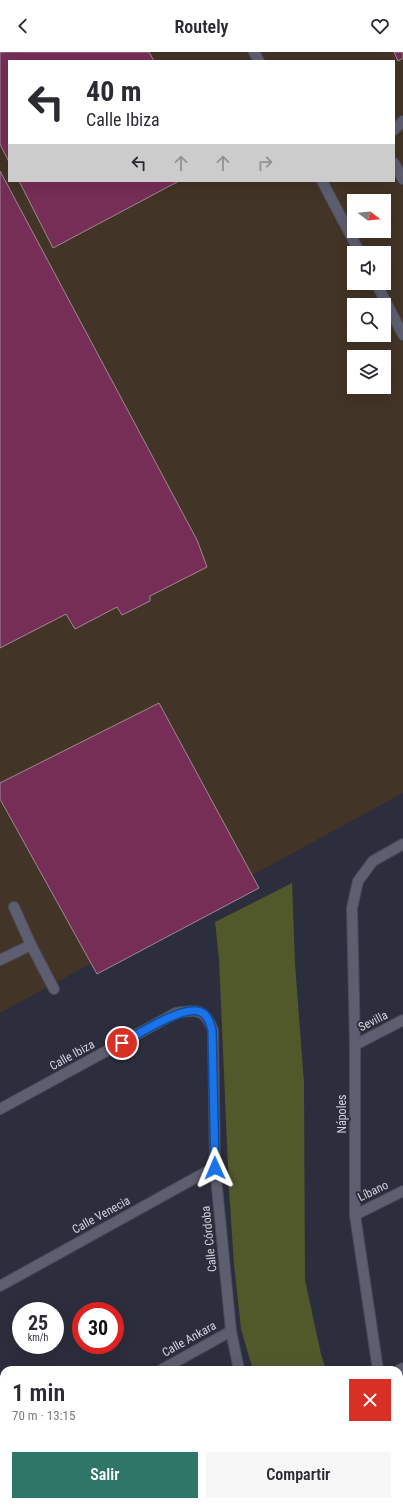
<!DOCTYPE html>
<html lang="es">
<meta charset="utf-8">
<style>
:root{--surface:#fff;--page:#f7f7f7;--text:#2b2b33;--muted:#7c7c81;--accent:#2e7768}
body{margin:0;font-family:"Roboto Condensed",sans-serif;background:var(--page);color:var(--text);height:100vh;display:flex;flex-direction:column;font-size:15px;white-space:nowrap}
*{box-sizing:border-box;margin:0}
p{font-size:13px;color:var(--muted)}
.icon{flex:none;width:22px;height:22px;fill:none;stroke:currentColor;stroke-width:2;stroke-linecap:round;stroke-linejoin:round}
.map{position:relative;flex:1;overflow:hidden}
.side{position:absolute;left:0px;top:1314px;width:403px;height:140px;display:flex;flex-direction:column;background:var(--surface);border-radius:12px 12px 0 0;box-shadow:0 4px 16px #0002}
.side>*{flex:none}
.banner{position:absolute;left:8px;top:8px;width:387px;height:122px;border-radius:0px;box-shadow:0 4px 16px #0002;background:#fff;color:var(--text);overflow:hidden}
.needle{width:26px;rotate:106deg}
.buttons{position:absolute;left:347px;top:142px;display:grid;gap:8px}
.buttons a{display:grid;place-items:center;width:44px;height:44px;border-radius:0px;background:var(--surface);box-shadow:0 4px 16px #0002;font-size:20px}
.speed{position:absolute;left:12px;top:1250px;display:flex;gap:8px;font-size:20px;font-weight:700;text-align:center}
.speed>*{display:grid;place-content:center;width:52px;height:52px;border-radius:50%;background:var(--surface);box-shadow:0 4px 16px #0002;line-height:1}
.speed small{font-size:10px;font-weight:400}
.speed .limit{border:6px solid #d22;background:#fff;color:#111}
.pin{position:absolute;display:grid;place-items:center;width:34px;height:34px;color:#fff;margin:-17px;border:2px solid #fff;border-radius:50%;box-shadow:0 1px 4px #0007}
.me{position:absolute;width:44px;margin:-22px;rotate:359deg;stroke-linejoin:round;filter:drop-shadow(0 0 3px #0008)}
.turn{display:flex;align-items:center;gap:14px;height:84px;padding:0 12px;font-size:18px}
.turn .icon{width:52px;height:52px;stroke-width:2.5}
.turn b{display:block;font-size:28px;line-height:34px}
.lanes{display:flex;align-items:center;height:38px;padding:0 12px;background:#0003;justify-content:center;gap:20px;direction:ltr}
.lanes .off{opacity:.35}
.round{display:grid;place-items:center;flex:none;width:42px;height:42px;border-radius:0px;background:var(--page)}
.headline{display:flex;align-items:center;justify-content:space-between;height:68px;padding:0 12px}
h1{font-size:24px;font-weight:600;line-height:30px}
.primary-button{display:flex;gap:8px;margin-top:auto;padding:8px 12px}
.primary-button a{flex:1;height:46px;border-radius:0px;background:var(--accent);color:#fff;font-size:16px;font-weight:600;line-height:46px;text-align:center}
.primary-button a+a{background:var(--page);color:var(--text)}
header{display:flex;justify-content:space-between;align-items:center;height:52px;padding:0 12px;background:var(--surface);font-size:18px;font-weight:600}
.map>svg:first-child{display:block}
</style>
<header><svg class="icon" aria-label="back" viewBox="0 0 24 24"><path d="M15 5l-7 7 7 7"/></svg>Routely<svg class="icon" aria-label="heart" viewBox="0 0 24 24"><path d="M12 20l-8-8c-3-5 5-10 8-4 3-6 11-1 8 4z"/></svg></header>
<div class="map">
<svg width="403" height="1454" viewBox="0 0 403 1454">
<rect width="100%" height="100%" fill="#2c2e3d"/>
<!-- industrial -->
<path fill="#423426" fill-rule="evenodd" d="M0,0H403V741L0,961ZM9,9H394V129H9ZM354,149H384V179H354ZM354,201H384V231H354ZM354,253H384V283H354ZM354,305H384V335H354Z"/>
<!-- green -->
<g fill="#51592b">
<path d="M292,831L295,912L304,1031L305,1228L321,1302L326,1318H253L241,1277L234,1212L229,1138L219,907L215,870Z"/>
<path d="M292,1450H371L373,1454H294Z"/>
</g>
<!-- building -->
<g fill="#762e56" stroke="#9d8a93">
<path d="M0,0H149L154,9H9V110L0,92Z"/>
<path d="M394,0H403V6L398,9Z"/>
<path d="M0,119L197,488L207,515L150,544V549L122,563L117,555L75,577L66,562L0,596Z"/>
<path d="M19,129H179L53,196Z"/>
<path d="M159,651L259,836L97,922L0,747V731Z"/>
</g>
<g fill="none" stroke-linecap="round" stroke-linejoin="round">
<!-- minor casing -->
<g stroke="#494b57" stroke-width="12">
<g id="minor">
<path d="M254,0L259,9"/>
<path d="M394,78L403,69"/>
<path d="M394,111L403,127"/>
<path d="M322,129L360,201"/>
<path d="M376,231L403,283"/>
<path d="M14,855L31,893L54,937"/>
<path d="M0,908L31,893"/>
<path d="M355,993L403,968"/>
<path d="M0,1057L176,961C197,957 205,957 213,978L215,1115L231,1279L239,1318"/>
<path d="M355,1163L403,1139"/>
<path d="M0,1234L215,1115"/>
<path d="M161,1318L231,1279"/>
<path d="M378,1318L355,1163V993L352,856L358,829L373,809L403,792"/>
<path d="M399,1318L403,1316"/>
<path d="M399,1392L403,1405"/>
<path d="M0,1406L4,1404"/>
<path d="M271,1450L273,1454"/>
<path d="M229,1454L237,1450"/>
</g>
</g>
<!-- minor -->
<use href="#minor" stroke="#5d5f70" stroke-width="10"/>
</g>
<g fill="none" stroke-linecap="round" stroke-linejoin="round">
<!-- route casing -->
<g stroke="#114b97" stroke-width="10">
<path id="route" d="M122,991C139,982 184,952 201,960C208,963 210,971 212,978L215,1116"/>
</g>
<!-- route -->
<use href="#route" stroke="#1a73e8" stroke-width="7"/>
</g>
<g text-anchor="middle" stroke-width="4" stroke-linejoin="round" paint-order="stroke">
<!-- street labels -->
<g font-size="12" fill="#d0d2db" stroke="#2c2e3d">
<text transform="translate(373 969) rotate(-27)" y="4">Sevilla</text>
<text transform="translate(72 1003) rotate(-29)" y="4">Calle Ibiza</text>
<text transform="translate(342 1062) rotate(-90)" y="4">Nápoles</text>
<text transform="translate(373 1139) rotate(-26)" y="4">Líbano</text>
<text transform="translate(101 1163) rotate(-29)" y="4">Calle Venecia</text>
<text transform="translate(209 1187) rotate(-96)" y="4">Calle Córdoba</text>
<text transform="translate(189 1287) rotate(-29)" y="4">Calle Ankara</text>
</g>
</g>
</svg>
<div class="buttons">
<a><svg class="needle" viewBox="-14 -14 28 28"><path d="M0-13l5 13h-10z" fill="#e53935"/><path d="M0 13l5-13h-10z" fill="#7c7c81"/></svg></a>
<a><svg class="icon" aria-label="sound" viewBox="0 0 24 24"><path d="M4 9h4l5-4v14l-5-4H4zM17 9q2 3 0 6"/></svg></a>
<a><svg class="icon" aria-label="search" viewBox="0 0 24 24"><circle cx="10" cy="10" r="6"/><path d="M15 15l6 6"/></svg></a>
<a><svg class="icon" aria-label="layers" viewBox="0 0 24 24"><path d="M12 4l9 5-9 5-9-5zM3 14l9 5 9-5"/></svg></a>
</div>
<div class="speed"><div>25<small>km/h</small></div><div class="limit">30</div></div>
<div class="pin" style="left:122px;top:991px;background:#d93025"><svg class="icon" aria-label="arrive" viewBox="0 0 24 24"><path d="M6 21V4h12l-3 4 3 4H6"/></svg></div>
<svg class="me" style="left:215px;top:1116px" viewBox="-20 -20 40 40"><path d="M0-17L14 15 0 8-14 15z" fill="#1a73e8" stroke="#fff" stroke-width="4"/></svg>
<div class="banner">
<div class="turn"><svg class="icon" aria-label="left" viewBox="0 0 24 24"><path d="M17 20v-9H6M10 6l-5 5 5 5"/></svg><div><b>40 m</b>Calle Ibiza</div></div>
<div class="lanes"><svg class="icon" aria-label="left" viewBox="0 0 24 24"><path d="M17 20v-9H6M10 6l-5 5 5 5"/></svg><svg class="icon off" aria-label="ahead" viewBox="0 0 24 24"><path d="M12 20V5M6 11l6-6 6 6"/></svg><svg class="icon off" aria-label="ahead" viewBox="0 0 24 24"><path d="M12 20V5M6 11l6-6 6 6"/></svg><svg class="icon off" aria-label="right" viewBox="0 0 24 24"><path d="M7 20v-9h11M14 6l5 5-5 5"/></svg></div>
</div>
<section class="side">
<div class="headline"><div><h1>1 min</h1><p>70 m · 13:15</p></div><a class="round" style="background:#d93025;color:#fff"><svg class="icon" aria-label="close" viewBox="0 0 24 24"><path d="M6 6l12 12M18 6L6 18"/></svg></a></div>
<div class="primary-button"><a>Salir</a><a>Compartir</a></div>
</section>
</div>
